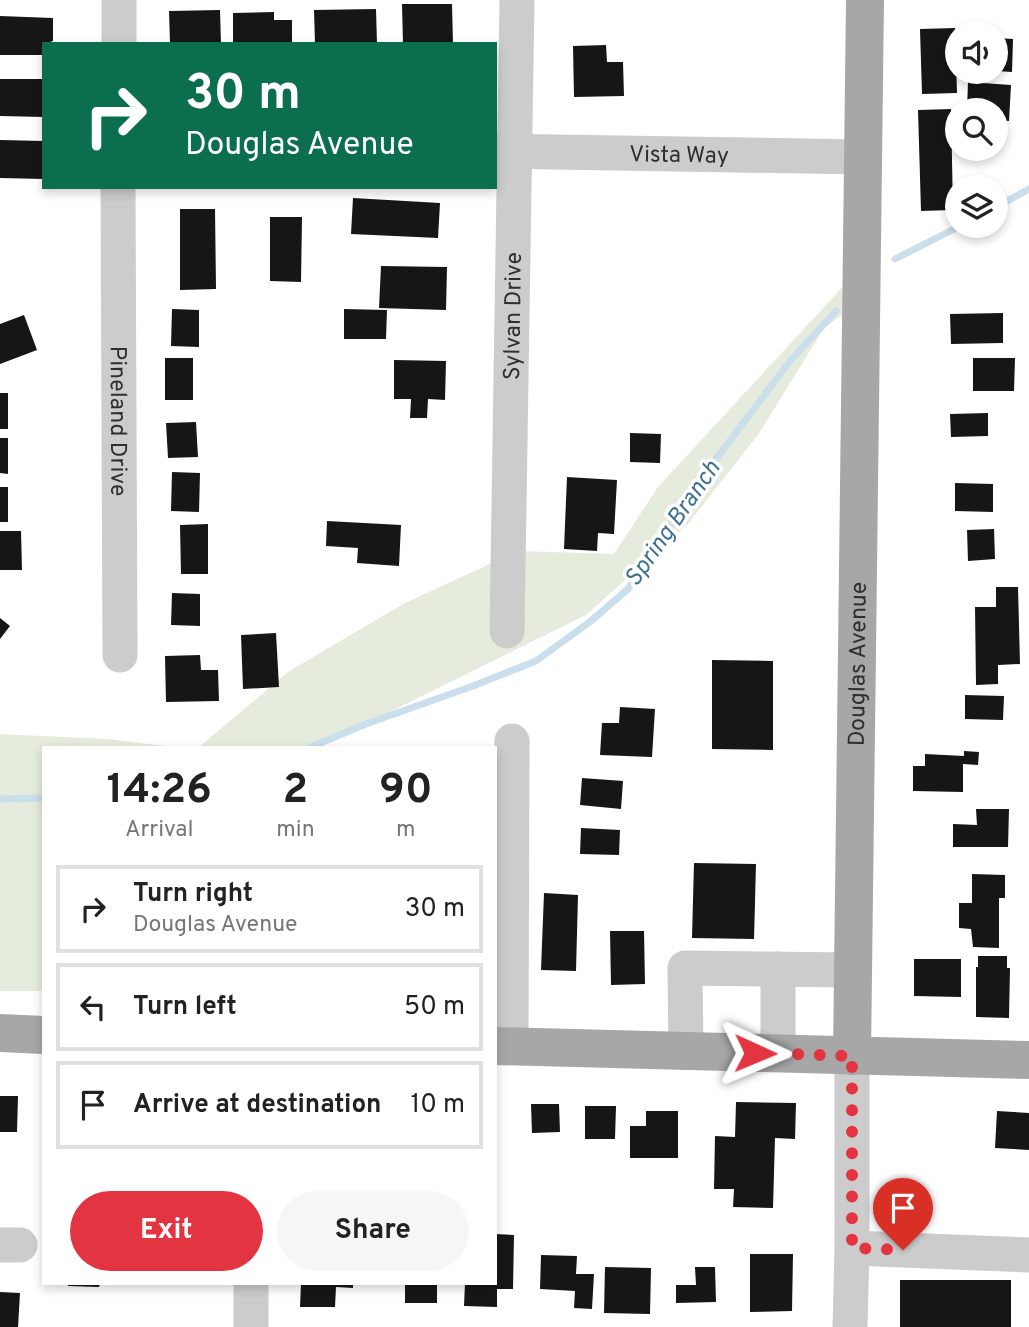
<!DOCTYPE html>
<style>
:root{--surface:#fff;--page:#f6f6f6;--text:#222;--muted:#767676;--line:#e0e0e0;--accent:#e33441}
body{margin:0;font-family:Overpass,sans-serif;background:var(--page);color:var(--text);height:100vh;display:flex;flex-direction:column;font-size:26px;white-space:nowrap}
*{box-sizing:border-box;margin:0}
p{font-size:23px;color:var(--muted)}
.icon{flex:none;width:38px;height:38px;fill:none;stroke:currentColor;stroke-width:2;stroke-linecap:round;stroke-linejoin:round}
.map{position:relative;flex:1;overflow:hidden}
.drawer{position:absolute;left:42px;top:746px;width:455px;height:539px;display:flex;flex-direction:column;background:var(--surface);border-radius:0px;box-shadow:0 4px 10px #0003}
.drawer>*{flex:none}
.guide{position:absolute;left:42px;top:42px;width:455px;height:147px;border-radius:0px;box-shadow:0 4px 10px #0003;background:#0b6e4f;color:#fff;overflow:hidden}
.tools{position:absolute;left:945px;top:21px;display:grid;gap:14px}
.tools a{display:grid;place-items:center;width:63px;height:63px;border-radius:50%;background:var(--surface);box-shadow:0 4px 10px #0003;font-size:35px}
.pin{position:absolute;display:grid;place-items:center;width:60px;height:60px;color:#fff;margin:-72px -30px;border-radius:50% 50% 50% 0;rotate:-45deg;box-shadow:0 0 7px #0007}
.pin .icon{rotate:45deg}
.me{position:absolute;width:77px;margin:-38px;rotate:91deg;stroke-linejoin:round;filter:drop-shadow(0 0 5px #0008)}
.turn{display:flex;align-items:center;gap:24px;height:147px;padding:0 28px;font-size:32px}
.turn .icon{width:91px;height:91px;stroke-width:2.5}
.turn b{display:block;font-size:49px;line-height:60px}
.eta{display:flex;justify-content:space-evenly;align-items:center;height:119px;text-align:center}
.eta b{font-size:42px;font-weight:700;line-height:49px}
.button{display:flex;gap:14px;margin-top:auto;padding:14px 28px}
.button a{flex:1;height:80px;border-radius:42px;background:var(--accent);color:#fff;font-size:28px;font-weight:700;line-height:80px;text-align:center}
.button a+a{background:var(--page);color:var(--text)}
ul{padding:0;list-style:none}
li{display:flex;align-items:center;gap:21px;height:88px;margin:0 14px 10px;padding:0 14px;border:4px solid var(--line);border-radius:0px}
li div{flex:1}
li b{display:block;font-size:26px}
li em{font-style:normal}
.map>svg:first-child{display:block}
</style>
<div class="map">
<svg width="1029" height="1327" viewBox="0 0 1029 1327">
<rect width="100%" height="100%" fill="#fff"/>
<!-- green -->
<g fill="#e5ecdd">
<path d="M849,280V310L824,328L760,432L688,524L586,615L319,747H199L288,672L403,604L496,561L494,644L519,645L521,551L614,554L658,487Z"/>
<path d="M0,734L108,739L174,747H44V991H0Z"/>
</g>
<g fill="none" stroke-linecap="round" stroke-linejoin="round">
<!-- stream -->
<g stroke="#cadeec" stroke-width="7">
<path d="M996,207L1029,189"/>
<path d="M895,259L960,226"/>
<path d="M311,747L366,724L473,686L536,661L591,621L628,589L707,471L790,361L836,311"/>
<path d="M0,799L44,798"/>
</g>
</g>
<!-- building -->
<g fill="#161616">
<path d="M402,4H452L453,44H403Z"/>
<path d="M376,9L377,44H315L314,10Z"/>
<path d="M220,10L221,44H170L169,11Z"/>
<path d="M274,12V20H292V44H233V13Z"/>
<path d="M0,16L53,18V41L44,44V55H0Z"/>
<path d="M955,28L957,93L922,94L920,29Z"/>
<path d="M996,38L1013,39L1012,72L996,71Z"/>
<path d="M606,45L607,62H623L624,96L574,97L573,46Z"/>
<path d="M0,79H44V117L0,116Z"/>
<path d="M968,82L1011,85L1009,121L996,120V110H967Z"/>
<path d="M951,109L953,210L921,211L918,110Z"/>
<path d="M0,140L44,141V179L0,178Z"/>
<path d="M353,198L440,203L438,238L351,234Z"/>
<path d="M180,209H215L216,289L180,290Z"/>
<path d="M270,217H302L301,282L270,281Z"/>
<path d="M381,266L447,267L446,310L379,308Z"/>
<path d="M172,309L199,310V347L171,346Z"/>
<path d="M344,309L387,310L386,339H344Z"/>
<path d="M1003,313V343L951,344L950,314Z"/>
<path d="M24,315L37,350L0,364V324Z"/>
<rect x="165" y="358" width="28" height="42"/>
<path d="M973,358H1015L1014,391H973Z"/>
<path d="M394,360L446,361L445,400L428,399L427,418H410L411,399H394Z"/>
<rect x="0" y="393" width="8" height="36"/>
<path d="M988,413V436L951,437L950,414Z"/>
<path d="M196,422L198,457L168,458L166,423Z"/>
<path d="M630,433L661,434L660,463L630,462Z"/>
<path d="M0,438H8V474L0,473Z"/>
<path d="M172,472L200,473L199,512L171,511Z"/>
<path d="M567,477L617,480L614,534L598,533L597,551L564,549Z"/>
<path d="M955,483L993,484V512L955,511Z"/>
<rect x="0" y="487" width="8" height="35"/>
<path d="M327,521L401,525L399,566L357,563L358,548L326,546Z"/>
<path d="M208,524V574H181L180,525Z"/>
<path d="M994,529L995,559L968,561L967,530Z"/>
<path d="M0,531H21L22,570H0Z"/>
<path d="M996,587H1018L1020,664L998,665V684L976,685L975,607H996Z"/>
<path d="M172,593L200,594V626L171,625Z"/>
<path d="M0,618L10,626L0,639Z"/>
<path d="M276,633L279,687L243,689L241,635Z"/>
<path d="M200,655L201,670H218L219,701L166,702L165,656Z"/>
<path d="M712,660L773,661V750L712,749Z"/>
<path d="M965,695L1004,696L1003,720L965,719Z"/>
<path d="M620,707L655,709L652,757L600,755L602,723H619Z"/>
<path d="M964,751L979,752L978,765L963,764V792L913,791V766H925V754L964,756Z"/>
<path d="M582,778L623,781L621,809L580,805Z"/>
<path d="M976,809H1009L1008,847H953V824L977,825Z"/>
<path d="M581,828L620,830L619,855L580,854Z"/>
<path d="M694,863L756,864L754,939L692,938Z"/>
<path d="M972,874L1005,875V898H999V948L973,947L971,929L959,928V903H972Z"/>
<path d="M544,893L578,895L576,971L541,970Z"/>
<path d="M610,931H644L645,984L611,985Z"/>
<path d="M978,956H1007V968H1010L1009,1018L976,1017V967H978Z"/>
<path d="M914,959H961V997L914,996Z"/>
<path d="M0,1096H18L17,1132H0Z"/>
<path d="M736,1102L796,1103L795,1139L775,1138L773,1208L733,1207L734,1189H714L715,1136L735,1137Z"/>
<path d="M531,1104H559L560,1132L532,1133Z"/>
<path d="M585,1106H616L615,1139H585Z"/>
<path d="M646,1111H678V1158H630V1126H646Z"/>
<path d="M997,1111L1029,1113V1150L995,1148Z"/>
<path d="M495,1234L514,1235L513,1289H497V1307L464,1306L465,1283H495Z"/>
<path d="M750,1254H793L792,1311L750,1312Z"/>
<path d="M541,1255L577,1256L576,1274H594L592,1309L574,1308L575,1291L540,1289Z"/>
<path d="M605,1267L651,1268L650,1314L604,1313Z"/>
<path d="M695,1267H715L716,1302L676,1303V1285H696Z"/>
<rect x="900" y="1280" width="111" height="47"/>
<path d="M68,1283H100L99,1287L68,1286Z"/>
<path d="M301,1283H353V1288L336,1287L335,1307H300Z"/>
<rect x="405" y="1283" width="32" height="20"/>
<path d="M0,1292L20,1293L18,1327H0Z"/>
</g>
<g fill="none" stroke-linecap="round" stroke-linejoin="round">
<!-- minor -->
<g stroke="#ccc" stroke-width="35">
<path d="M119,44V0"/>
<path id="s1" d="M495,151L864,157"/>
<path id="s2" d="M118,187L120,655"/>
<path id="s3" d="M507,631L517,0"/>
<path d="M511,1046L512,741"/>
<path d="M686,1052L685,968L853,970"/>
<path d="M778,1054V969"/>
<path d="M0,1245H20"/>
<path d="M852,1248L1029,1255"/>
<path d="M251,1327V1283"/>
<path d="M850,1327L852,1248V1056"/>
</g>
<!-- major -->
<g stroke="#a7a7a7" stroke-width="38">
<path d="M0,1033L44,1035"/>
<path d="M495,1046L1029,1060"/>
<path id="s4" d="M852,1056L865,0"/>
</g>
</g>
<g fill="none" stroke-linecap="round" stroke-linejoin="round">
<!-- route -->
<path stroke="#e33441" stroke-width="12" stroke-dasharray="0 21.6" d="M755,1053L852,1056V1248L903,1250"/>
</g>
<g text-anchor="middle" stroke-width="7" stroke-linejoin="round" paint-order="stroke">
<!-- street labels -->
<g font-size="23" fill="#2f2f2f" stroke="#fff">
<text dy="8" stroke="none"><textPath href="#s1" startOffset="184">Vista Way</textPath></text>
<text dy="8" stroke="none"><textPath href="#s3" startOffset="315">Sylvan Drive</textPath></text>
<text dy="8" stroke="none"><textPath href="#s2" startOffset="234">Pineland Drive</textPath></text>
<text dy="8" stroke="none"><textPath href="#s4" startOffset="392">Douglas Avenue</textPath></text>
</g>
<!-- water labels -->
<g font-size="24" font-style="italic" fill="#3e7091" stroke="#fff">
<text transform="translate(672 523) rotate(-55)" y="8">Spring Branch</text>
</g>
</g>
</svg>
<div class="tools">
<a><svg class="icon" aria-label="sound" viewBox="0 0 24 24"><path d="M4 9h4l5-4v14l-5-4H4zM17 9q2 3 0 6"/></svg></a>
<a><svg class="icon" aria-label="search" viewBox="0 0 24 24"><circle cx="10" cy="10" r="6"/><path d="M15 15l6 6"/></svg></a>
<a><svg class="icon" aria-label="layers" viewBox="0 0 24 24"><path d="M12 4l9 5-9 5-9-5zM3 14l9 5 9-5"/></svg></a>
</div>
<div class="pin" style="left:903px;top:1250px;background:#d93025"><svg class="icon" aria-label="arrive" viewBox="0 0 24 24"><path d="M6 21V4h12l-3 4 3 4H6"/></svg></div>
<svg class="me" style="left:755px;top:1053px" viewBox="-20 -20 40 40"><path d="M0-17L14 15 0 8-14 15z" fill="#e33441" stroke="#fff" stroke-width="4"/></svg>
<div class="guide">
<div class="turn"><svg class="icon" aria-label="right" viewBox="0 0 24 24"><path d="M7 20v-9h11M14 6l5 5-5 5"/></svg><div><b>30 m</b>Douglas Avenue</div></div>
</div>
<section class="drawer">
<div class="eta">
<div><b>14:26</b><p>Arrival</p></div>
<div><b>2</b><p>min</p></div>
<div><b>90</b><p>m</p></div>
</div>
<ul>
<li><svg class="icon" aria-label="right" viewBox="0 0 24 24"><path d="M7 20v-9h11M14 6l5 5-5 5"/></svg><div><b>Turn right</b><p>Douglas Avenue</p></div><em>30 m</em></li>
<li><svg class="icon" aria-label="left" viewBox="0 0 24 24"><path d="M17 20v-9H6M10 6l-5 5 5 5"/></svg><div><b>Turn left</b></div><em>50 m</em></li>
<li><svg class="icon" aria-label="arrive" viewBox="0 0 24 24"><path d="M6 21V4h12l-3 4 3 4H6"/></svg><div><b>Arrive at destination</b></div><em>10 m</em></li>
</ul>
<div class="button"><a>Exit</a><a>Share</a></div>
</section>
</div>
